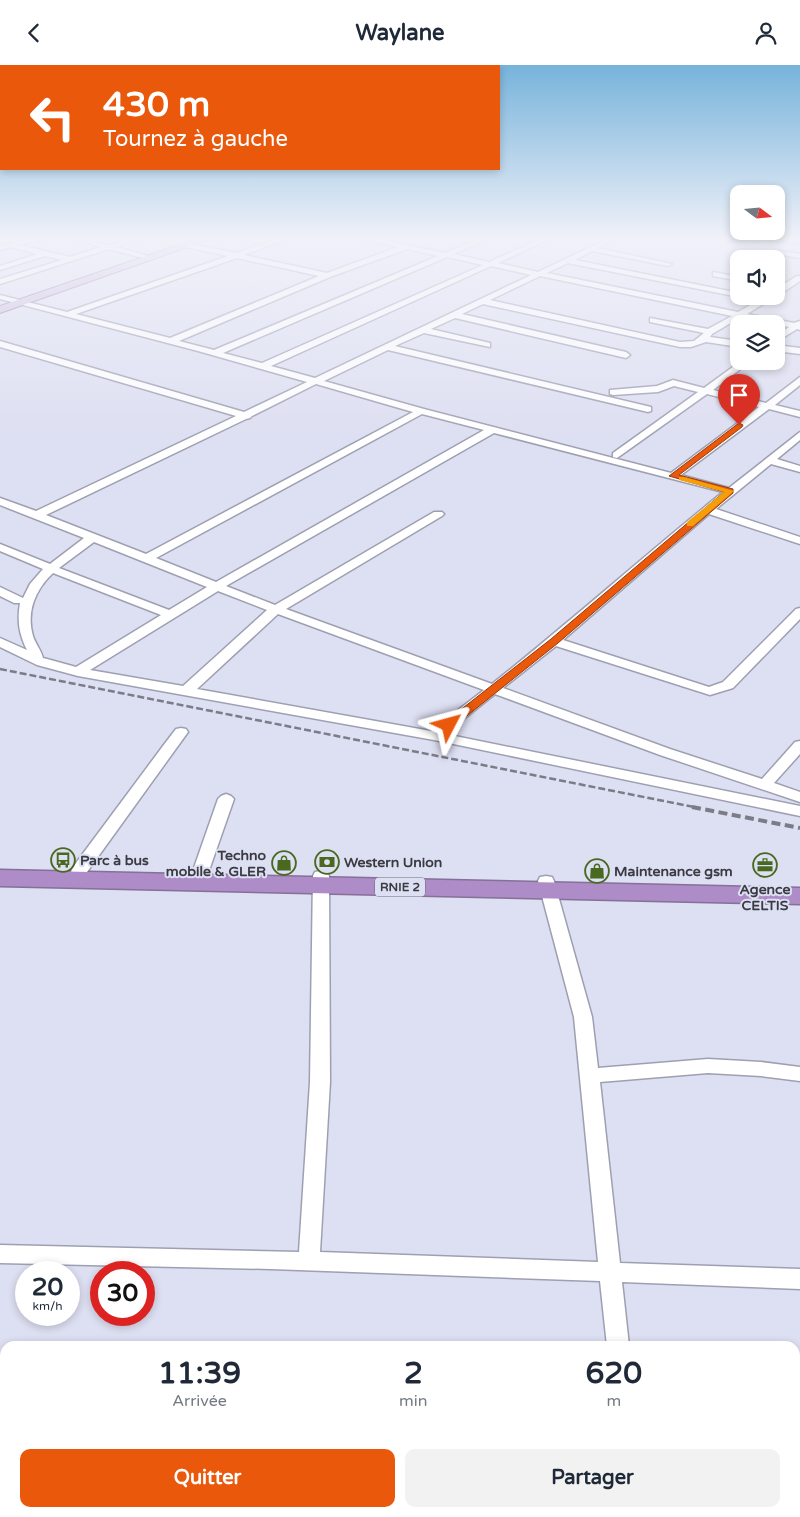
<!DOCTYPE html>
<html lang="fr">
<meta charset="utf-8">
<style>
:root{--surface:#fff;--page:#f2f2f3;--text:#1f2937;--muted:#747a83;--accent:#ea580c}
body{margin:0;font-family:"Varela Round",sans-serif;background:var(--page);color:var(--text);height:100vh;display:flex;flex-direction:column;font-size:19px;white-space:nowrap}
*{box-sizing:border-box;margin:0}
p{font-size:16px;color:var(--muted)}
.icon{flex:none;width:28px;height:28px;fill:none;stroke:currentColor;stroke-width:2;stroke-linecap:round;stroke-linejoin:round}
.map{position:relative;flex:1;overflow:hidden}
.drawer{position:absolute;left:0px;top:1276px;width:800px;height:176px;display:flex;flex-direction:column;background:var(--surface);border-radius:15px 15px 0 0;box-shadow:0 2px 8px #0003}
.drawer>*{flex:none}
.top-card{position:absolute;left:0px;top:0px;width:500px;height:105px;box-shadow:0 2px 8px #0003;background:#ea580c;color:#fff;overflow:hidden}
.needle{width:32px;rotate:106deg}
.buttons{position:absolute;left:730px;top:120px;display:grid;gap:10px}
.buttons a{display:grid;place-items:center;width:55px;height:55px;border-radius:10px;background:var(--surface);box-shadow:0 2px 8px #0003;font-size:25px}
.speed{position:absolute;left:15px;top:1196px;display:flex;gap:10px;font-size:25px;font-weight:700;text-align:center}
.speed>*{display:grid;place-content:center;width:65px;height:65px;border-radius:50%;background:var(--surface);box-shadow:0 2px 8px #0003;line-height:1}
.speed small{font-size:12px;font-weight:400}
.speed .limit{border:8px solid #d22;background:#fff;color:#111}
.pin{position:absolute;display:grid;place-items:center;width:42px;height:42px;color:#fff;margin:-51px -21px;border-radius:50% 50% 50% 0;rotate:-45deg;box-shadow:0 0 5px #0007}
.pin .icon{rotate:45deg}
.me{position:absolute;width:55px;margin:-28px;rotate:51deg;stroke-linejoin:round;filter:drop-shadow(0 0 4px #0008)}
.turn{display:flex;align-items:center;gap:18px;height:105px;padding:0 20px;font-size:22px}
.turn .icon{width:65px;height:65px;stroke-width:2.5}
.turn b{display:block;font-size:35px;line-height:42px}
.eta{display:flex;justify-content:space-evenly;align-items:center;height:85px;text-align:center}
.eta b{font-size:30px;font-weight:700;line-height:35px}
.cta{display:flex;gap:10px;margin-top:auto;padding:10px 20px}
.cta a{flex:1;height:58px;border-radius:10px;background:var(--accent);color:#fff;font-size:20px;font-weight:700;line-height:58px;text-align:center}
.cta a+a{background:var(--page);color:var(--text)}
header{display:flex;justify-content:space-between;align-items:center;height:65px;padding:0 20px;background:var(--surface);font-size:22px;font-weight:700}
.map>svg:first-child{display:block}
</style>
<header><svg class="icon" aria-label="back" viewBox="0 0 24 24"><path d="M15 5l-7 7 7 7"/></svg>Waylane<svg class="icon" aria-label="person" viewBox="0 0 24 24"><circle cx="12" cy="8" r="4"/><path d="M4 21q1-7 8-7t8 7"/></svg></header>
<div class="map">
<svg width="800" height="1452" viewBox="0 0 800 1452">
<rect width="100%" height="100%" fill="#dddff2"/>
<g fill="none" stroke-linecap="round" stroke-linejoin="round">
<!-- minor casing -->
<g stroke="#9ea0b2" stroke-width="3">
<g id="minor">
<path d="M34,173H46L20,180L70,192L101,182L72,173C84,173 96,180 108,180C119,180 129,173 140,173L117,182L154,193L150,195L109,184L0,219V214L62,195L45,191L0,205V201L37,189L11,182L0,185V181Z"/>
<path d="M279,173H289L244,190L327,208L398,182L359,173H371L445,188L480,173H489L454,189L489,197L543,173H551L498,198L538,207L609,173H617L598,183L672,199L668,201L592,186L575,195L739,228V231H742L739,232L568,198L547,208L738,247L766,231H776L747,249L794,258L800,256V265L797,264L776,277V271L789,262L741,252L712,269L710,272L739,276V282L706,277L691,282H680L483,239L462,249L626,287L630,290L626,293L455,253L431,264L490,278V282L424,268L395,281L651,342V346L648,347L388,285L324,316L424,344L671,408L759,342L707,329L617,393L613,392V388L698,327L674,321L658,327L613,330L610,329V325L657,321L673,315L704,323L741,296H751L713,325L766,338L800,312V320L775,340L800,346V352L769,344L681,410L729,423L800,367V375L777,394L800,401V407L771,399L716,444L800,472V479L709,449L563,575L709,622L723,617L796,544L800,543V554L733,623L710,630L556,581L503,623L670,684L762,714L795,677L800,676V689L774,718L800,727V737L660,690L495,629L445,669L800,741V751L434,675L78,611L37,600L0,582V573L27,585C19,569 17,556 20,538H14L0,531V522L23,533L30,519L43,504L0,486V479L50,499L84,473L0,440V433L36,446L236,351L0,282V276L244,347L307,317L198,286L0,234V230L67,247L228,191L186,182V178L236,188ZM407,184L438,191L214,285L179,276L330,212ZM447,192L483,200L262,298L223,288ZM237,193L319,211L170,273L76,249ZM491,201L531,210L315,313L271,301ZM540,211L732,251L708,264L650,253V257L704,268L694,276L680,277L490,235ZM316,319L413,347L146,489L46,450L246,354L250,353L252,351ZM422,349L484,365L216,517L156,493ZM494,368L723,427C645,490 570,557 492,619L286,544L442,451L444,449L442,447H434L275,540L226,521ZM94,477L207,522L169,545L59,503ZM53,508L161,550L76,602L47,594L43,593C41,585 35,578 33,571C26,547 35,525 53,508ZM218,526L267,545L183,621L90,605ZM278,549L484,625L431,666L197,624Z"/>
<path d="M781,173L800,174V178L782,175Z"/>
<path d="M781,186L800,189V193L781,190L773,192L769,190Z"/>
<path d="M713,207L739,212V216L713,211Z"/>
<path d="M797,211H800V216L785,226H779V222Z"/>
<path d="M776,280L800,283V289L776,286Z"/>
<path d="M181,663L186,664L188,667L87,807L82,818L76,819L70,818L68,814L73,802L163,681L176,664Z"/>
<path d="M226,729L231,731L234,734L205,817L203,821L197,822L191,821L189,817L218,734L221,731Z"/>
<path d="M321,806L327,807L329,811L330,1017L320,1187L598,1197L574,952L538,816L540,812L546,811L552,812L554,816L592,952L598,1003L708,994L761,997L800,1002V1016L761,1011L708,1008L600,1017L620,1198L800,1204V1224L622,1217L629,1281H607L600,1216L271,1204L0,1198V1180L299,1187L310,1017L313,811L315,807Z"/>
<rect x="0" y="1299" width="5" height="22"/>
<rect x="795" y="1330" width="5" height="22"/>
<path d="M620,1448H645L647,1452H621Z"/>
</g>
</g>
<!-- major casing -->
<g stroke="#857098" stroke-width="2">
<path id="major" d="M199,173H213L0,248V241Z"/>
</g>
<!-- highway casing -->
<g stroke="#857098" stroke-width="3">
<path id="highway" d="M0,805L800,823V839L0,821Z"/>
</g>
<!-- minor -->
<use href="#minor" fill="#fff" fill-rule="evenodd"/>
<!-- major -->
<use href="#major" fill="#cebadd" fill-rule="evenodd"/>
<!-- highway -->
<use href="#highway" fill="#ae8cc7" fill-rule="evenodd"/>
<!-- rail-far1 -->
<path stroke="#7a7c88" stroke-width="2.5" stroke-dasharray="7 3" stroke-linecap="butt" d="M0,604L699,743"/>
<!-- rail -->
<path stroke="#7a7c88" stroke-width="4" stroke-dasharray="9 4.5" stroke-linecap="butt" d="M692,742L800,763"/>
</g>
<!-- sky -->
<linearGradient id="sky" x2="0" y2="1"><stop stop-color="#77b3db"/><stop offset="0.46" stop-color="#f0f1f9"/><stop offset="1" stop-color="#f0f1f9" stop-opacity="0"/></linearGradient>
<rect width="800" height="376" fill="url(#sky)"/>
<!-- route -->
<path fill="#ea580c" stroke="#983908" d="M739,358L743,360L742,362L679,410L733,424V428L558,578L453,662H445L444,660L445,657L551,574L724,427L669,411Z"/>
<!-- slow -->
<path fill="#f59e0b" d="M679,412H684L734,426L693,461H687V457L724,427L679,415Z"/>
<!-- icons -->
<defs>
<g id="bus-ring" transform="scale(1.25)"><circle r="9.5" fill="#dddff2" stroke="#496920" stroke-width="1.5"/><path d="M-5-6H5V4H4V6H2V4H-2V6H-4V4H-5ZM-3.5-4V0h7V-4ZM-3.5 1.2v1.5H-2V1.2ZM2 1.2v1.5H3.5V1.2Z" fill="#496920"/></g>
<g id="bank-ring" transform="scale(1.25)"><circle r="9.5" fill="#dddff2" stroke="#496920" stroke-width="1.5"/><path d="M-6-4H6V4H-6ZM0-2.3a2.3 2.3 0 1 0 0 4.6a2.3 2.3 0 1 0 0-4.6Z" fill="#496920"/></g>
<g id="shop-ring" transform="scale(1.25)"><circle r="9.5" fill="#dddff2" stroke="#496920" stroke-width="1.5"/><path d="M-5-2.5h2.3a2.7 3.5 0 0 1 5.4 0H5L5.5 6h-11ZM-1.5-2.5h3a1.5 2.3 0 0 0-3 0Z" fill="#496920"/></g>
<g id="office-ring" transform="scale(1.25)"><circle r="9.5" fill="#dddff2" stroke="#496920" stroke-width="1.5"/><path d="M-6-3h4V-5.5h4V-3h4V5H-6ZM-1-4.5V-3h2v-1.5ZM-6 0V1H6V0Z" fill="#496920"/></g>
</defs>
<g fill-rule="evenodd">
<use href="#bus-ring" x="63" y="795"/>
<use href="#bank-ring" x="327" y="797"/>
<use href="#shop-ring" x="284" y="798"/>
<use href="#office-ring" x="765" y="800"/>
<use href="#shop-ring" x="597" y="806"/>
</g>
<g text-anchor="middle" stroke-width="4" stroke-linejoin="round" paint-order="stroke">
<!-- shield labels -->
<rect fill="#dddff2" stroke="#6b6c77" stroke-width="1" x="375" y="812.5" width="50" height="19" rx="4"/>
<g font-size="12" font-weight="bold" fill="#3a3b42">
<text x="400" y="826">RNIE 2</text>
</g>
<!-- poi labels -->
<g font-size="14" font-weight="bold" fill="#3a3b42" stroke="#dddff2" text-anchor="start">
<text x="266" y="795" text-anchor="end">Techno<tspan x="266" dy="16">mobile &amp; GLER</tspan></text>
<text x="80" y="800">Parc à bus</text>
<text x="344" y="802">Western Union</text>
<text x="614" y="811">Maintenance gsm</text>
<text x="765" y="829" text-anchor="middle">Agence<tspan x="765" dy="16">CELTIS</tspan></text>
</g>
</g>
</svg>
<div class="buttons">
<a><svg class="needle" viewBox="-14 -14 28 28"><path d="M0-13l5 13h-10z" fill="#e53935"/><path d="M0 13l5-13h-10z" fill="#747a83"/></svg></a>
<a><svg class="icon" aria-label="sound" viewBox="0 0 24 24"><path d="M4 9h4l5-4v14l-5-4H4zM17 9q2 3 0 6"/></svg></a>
<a><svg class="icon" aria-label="layers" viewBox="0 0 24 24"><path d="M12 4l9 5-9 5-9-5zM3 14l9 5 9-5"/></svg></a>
</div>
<div class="speed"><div>20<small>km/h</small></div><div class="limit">30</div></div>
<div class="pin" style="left:739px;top:360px;background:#d93025"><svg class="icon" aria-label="arrive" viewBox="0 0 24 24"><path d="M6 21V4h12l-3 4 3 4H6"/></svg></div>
<svg class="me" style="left:449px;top:660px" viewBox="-20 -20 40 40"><path d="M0-17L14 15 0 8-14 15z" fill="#ea580c" stroke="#fff" stroke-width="4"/></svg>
<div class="top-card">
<div class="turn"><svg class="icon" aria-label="left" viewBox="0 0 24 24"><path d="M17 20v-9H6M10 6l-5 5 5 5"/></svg><div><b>430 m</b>Tournez à gauche</div></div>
</div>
<section class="drawer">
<div class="eta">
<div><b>11:39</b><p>Arrivée</p></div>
<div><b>2</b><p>min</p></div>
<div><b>620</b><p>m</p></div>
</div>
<div class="cta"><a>Quitter</a><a>Partager</a></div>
</section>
</div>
